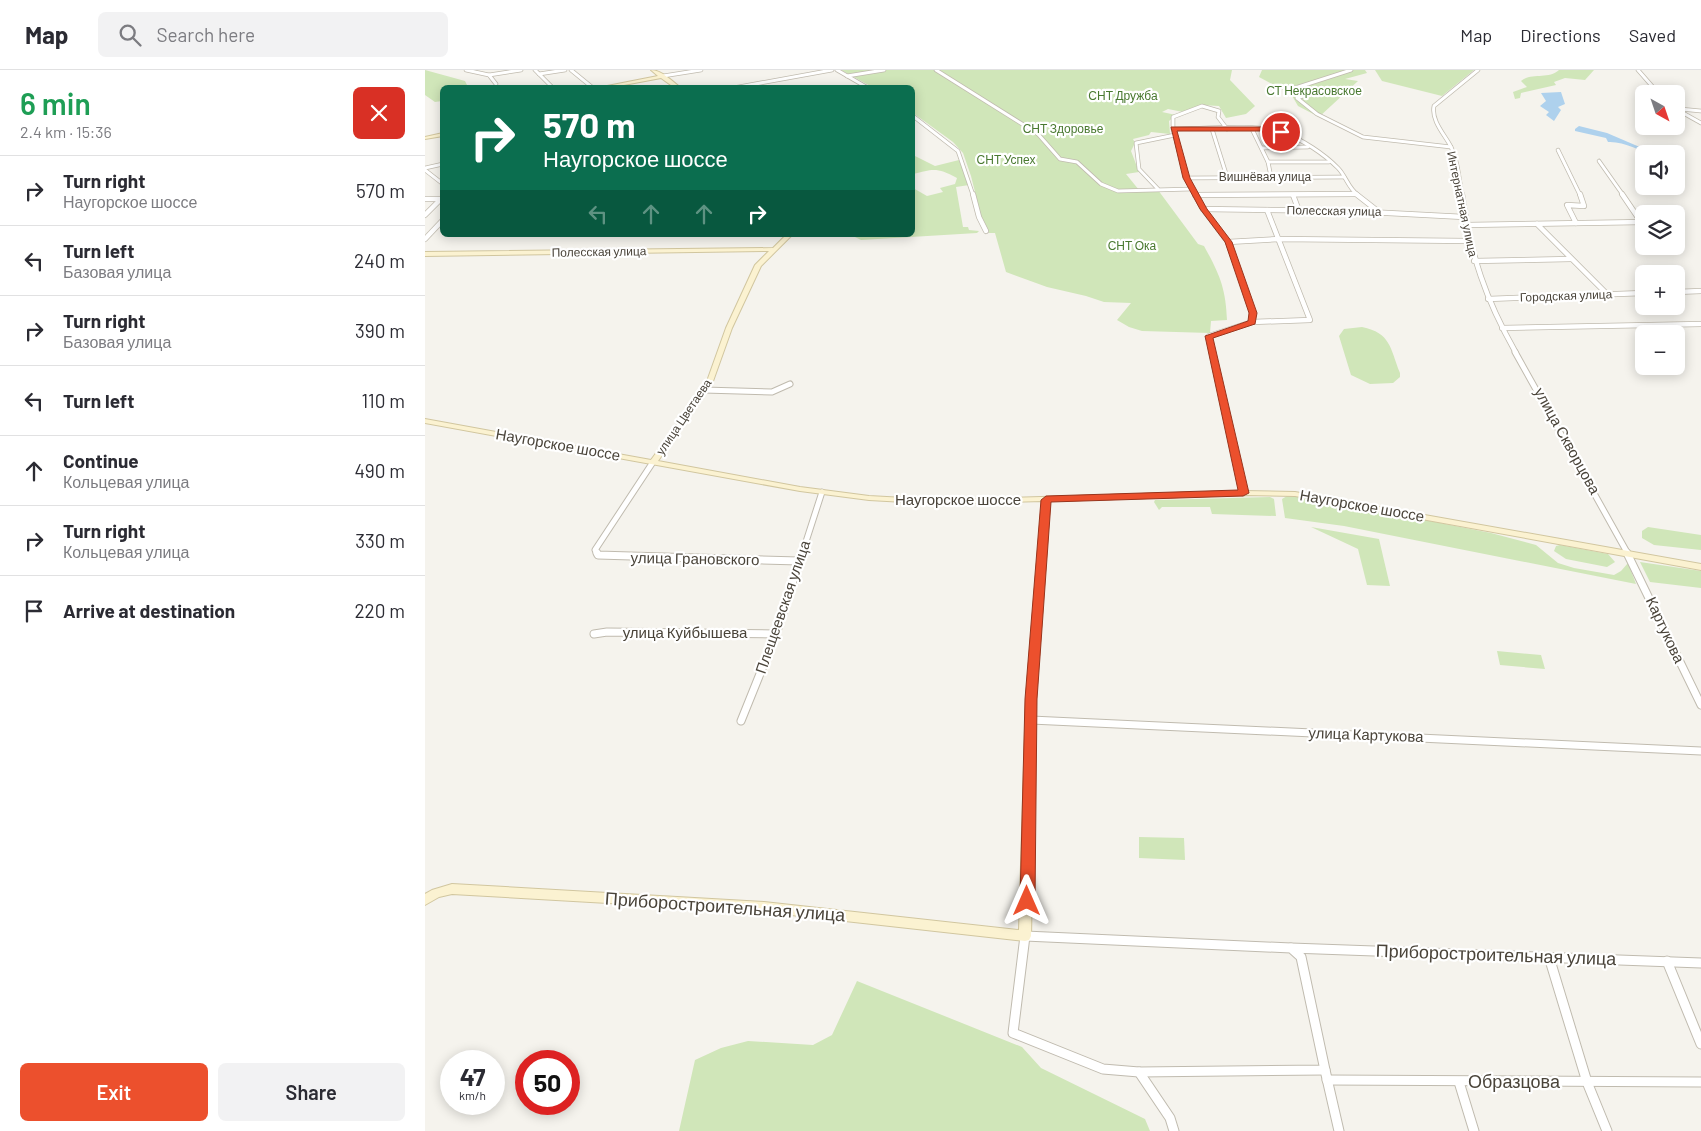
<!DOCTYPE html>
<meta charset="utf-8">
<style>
:root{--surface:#fff;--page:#f2f2f3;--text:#2b2b33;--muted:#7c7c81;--line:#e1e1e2;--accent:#ec502d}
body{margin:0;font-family:Barlow,sans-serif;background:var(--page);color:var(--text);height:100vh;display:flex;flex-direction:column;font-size:19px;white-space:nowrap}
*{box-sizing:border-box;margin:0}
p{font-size:16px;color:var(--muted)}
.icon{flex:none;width:28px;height:28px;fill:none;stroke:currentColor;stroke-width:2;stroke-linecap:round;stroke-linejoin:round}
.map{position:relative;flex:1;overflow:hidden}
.drawer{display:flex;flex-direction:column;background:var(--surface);width:425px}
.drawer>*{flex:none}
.top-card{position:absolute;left:15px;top:15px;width:475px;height:152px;border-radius:8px;box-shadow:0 2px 12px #0003;background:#0b6e4f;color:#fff;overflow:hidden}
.needle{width:32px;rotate:140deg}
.controls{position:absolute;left:1210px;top:15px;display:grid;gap:10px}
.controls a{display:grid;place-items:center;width:50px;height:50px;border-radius:8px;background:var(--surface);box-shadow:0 2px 12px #0003;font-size:25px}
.speed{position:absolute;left:15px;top:980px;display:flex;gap:10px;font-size:25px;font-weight:700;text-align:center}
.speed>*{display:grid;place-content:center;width:65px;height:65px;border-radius:50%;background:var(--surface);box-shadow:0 2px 12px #0003;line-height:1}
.speed small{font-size:12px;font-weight:400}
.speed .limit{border:8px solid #d22;background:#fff;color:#111}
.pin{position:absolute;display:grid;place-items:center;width:42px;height:42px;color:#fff;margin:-21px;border:2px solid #fff;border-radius:50%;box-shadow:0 1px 5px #0007}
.me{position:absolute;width:55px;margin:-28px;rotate:0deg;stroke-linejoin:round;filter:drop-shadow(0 0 4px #0008)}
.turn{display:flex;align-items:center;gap:18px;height:105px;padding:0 20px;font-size:22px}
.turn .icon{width:65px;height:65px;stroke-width:2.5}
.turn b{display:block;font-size:35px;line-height:42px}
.lanes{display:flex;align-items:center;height:48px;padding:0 20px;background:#0003;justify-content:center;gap:25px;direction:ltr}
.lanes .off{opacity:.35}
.round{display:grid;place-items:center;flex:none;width:52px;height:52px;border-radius:8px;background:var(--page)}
.head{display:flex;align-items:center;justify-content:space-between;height:85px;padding:0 20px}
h1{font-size:30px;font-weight:600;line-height:38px;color:#1e9e55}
.action{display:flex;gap:10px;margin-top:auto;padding:10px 20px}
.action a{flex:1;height:58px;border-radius:8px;background:var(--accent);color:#fff;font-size:20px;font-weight:600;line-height:58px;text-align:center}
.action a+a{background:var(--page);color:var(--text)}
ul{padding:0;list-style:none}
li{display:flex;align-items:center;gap:15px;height:70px;padding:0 20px;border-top:1px solid var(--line)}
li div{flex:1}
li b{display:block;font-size:19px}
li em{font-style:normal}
header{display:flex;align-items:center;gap:30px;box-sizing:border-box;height:70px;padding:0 25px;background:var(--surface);border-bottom:1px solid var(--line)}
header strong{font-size:24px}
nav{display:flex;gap:28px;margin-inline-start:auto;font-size:18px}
.search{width:350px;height:45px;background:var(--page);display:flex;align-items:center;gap:12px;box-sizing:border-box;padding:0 18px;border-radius:8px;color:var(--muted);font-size:19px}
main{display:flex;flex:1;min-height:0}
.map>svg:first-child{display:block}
</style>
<header>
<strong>Map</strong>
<div class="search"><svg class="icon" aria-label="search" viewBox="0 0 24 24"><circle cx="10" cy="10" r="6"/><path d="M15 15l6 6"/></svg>Search here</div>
<nav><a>Map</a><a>Directions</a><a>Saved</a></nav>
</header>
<main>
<section class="drawer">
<div class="head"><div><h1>6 min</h1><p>2.4 km · 15:36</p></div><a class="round" style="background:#d93025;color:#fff"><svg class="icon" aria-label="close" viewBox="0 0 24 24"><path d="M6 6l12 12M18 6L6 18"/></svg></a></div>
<ul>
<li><svg class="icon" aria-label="right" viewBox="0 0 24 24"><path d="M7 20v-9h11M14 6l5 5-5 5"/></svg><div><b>Turn right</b><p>Наугорское шоссе</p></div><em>570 m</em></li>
<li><svg class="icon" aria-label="left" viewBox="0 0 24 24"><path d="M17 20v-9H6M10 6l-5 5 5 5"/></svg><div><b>Turn left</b><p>Базовая улица</p></div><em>240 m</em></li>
<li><svg class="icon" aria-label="right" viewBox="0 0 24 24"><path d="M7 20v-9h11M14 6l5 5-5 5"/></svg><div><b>Turn right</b><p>Базовая улица</p></div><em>390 m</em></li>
<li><svg class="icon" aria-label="left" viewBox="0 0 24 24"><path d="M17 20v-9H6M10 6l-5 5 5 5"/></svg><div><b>Turn left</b></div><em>110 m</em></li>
<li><svg class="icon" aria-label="ahead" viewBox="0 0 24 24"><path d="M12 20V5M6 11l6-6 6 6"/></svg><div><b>Continue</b><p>Кольцевая улица</p></div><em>490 m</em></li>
<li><svg class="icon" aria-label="right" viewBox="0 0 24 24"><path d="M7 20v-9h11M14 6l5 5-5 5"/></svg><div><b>Turn right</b><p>Кольцевая улица</p></div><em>330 m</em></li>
<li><svg class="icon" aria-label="arrive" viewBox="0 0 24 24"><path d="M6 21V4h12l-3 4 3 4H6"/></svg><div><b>Arrive at destination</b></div><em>220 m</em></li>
</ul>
<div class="action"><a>Exit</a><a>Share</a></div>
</section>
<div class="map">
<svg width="1276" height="1061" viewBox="0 0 1276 1061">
<rect width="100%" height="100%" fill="#f5f3ed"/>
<!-- green -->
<g fill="#d0e6b9">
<path d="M0,0L40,11L43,17L18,18L17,31L10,32L0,25Z"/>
<path d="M416,0H807L805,10L830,36L821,44L801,48L794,36L776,35L758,42L743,39L737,42L751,45L744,51L745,64L726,62L724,65L708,69L710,73L706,81L714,102L701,104L714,120H733L773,174L779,176C794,203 801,218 802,250L786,251L785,263L717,261L704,257L692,250L706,233L679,232L661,226L622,217L581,202L570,163H564L556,146L546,106L538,83L528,72L488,43V18L447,17Z"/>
<path d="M837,0H940L942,3L920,9L933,11L894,47L873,36L866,24L834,7Z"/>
<path d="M950,0H1049L1017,26L957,11Z"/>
<path d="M1134,0H1169L1160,10L1140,8L1129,12L1131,15L1096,23L1095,28L1090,29L1088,22L1102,17L1096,11C1107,2 1123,10 1134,0Z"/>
<path d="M488,85L510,96L534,90L544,115L531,117L538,157H543L544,160L554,161L552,163L436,170L426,165H488V118L502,126L518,122L515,118L530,114L532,108C512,97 508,99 488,104Z"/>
<path d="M937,257C966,263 965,278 975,303V307L968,313L945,314L926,305L914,266L919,259Z"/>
<path d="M862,426L893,429L1066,463L1111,475L1133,493L1149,498L1189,505L1196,501L1203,493L1211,514L919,456L860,448L857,429Z"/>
<path d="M845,427L849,429L851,446L787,444L785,437H737L734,440L729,432L730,430Z"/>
<path d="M886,457L954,469L965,516L942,515L933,479Z"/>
<path d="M1223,457L1276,465V480L1229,475L1217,468V461Z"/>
<path d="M1135,475L1183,484L1190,492L1182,497L1141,489L1129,481L1131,476Z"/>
<path d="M1215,492L1276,501V518L1225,512Z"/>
<path d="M1072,581L1116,585L1120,599L1075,595Z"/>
<path d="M714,767L759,768L760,790L714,788Z"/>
<path d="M432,911L597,977L616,998L720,1049L725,1061H254L270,990L296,978L323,971L388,975L407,965Z"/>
</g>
<!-- water -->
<g fill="#aed1ed">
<path d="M1136,22L1140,34L1133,37L1136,40L1129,51L1121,45L1124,42L1115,36L1121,31L1116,23Z"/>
<path d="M1154,56L1182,63L1231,84C1215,82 1199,71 1183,72L1181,68L1150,61V59Z"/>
</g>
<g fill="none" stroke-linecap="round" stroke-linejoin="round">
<!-- street-far4 casing -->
<g stroke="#c0bbaf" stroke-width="4.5">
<g id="street-far4">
<path d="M41,0L64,5L71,14"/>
<path d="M110,0L128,18"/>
<path d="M146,0L168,18"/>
<path d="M412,0L443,18"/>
<path d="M511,0L613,64L635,89L652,92L676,114L693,121L767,119"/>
<path d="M926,0L867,19L881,25L872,28L892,44L938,67L1026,77"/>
<path d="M1213,0L1234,24"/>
<path d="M114,4L140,0"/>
<path d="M64,5L96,0"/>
<path d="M238,6L276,0"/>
<path d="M422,6L459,0"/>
<path d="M308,18L407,0"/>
<path d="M1251,39L1276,53"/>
<path d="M1255,39L1276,41"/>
<path d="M488,46L533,81L548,125"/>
<path d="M748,59V47L777,36L794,41L793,47L802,59"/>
<path d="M787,59L802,107"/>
<path d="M827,59L843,92L846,107"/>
<path d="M837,78L883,77"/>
<path d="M1133,80L1155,125"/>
<path d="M1174,91L1198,125"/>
<path d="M843,92H904"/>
<path d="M0,98L18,94"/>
<path d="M0,100L18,114"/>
<path d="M761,108L919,107"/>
<path d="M733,119L714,99L711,73L750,65"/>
<path d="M770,125L931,124"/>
<path d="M770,125L761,108L748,59C778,59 832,53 858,63C877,69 899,84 913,98C921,106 923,118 933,125"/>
<path d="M1037,125C1034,109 1033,90 1025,75C1019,64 1006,50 1009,36L1053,0"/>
</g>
</g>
<!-- street-far3 casing -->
<g stroke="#c0bbaf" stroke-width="6">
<g id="street-far3">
<path d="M548,124L554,147L561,161"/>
<path d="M770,124L778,139L803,172L828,243L827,252L784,266L788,283"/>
<path d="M931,124L954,142"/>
<path d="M1037,124C1046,186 1060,228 1091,283"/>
<path d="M1197,124L1216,152"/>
<path d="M770,125L930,124"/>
<path d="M868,125L874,141"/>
<path d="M0,129H16"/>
<path d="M778,139L925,141L1039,147"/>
<path d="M0,145L18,127"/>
<path d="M1251,152H1254"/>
<path d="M1151,153L1142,135L1159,136L1155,124"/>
<path d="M1112,154L1182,224"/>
<path d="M1041,155L1219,152"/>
<path d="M0,169L18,150"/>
<path d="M803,172L854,169L1044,171"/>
<path d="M1049,191L1146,189"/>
<path d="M1251,222L1276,221"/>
<path d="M1063,229L1219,223"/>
<path d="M827,252L885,250L842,140"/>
<path d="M1077,258L1276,254"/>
</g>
</g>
<!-- street-far2 casing -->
<g stroke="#c0bbaf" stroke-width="7">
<g id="street-far2">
<path d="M787,282L818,423"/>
<path d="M1090,282L1203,484"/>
<path d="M279,320L347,322L365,314"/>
<path d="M172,484L170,480L228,392"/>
<path d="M377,484L397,422"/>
</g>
</g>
<!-- street-far1 casing -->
<g stroke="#c0bbaf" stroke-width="9">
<g id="street-far1">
<path d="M172,483L173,485L374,491"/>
<path d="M1202,483L1276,635"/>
<path d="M169,564L182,562L351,564"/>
<path d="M606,650L1276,681"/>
<path d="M316,651L351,564L377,483"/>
</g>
</g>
<!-- street casing -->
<g stroke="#c0bbaf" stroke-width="11">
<g id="street">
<path d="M600,866L866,878L876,887L900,1000L714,1002L678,999L588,963Z"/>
<path d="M866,878L1276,893"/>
<path d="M1124,887L1162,1012L1182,1061"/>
<path d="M1242,891L1276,974"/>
<path d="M900,1000L914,1061"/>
<path d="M714,1002L745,1048L749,1061"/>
<path d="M902,1010L1276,1012"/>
<path d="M1034,1012L1049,1061"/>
</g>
</g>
<!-- secondary casing -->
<g stroke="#d1c69f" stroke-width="2">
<g id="secondary">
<path d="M226,0C236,0 247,11 256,18H250L236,8L183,18H172L233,6Z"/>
<path d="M18,63V66L0,69V67Z"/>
<path d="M361,165H367L336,196L307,258L287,314L233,391L375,417L444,426L515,430L818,421L870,422L1276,494V500L870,426L818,425L625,431L611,629L606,866L604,870L600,871L339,842L27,824L14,827L0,835V824L7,820L27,814L339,832L594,860L601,629L617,431L515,434L444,430L375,421L0,353V349L226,390L281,314L301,258L330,195L344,181L0,186V182L348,178Z"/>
</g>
</g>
<!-- street-far4 -->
<use href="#street-far4" stroke="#fff" stroke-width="3"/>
<!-- street-far3 -->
<use href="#street-far3" stroke="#fff" stroke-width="4.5"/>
<!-- street-far2 -->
<use href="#street-far2" stroke="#fff" stroke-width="5"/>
<!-- street-far1 -->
<use href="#street-far1" stroke="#fff" stroke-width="7"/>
<!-- street -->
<use href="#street" stroke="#fff" stroke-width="9"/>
<!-- secondary -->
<use href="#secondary" fill="#fbf2d1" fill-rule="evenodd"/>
</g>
<!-- route -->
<path fill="#ec502d" stroke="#99341d" d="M746,57H842L859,62L856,64L842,61H752L765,108L782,139L807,172L832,243L830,254L788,268L824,423L818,426L626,432L612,629L610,831L608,835L602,837L597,835L595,831L600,629L616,430L621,426L813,420L780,266L823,251L824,243L800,172L775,139L758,108Z"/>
<g text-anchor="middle" stroke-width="4.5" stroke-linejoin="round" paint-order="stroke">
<!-- far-park labels -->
<g font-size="12" fill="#497930" stroke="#fff">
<text x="889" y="25">СТ Некрасовское</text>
<text x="698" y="30">СНТ Дружба</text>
<text x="638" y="63">СНТ Здоровье</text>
<text x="581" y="94">СНТ Успех</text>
<text x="707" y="180">СНТ Ока</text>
</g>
<!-- far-street labels -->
<g font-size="12" fill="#4a443a" stroke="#fff">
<text x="840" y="111">Вишнёвая улица</text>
<text transform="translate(1037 134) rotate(78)" y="4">Интернатная улица</text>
<text transform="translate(909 141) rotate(1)" y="4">Полесская улица</text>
<text transform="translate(174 182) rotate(-1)" y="4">Полесская улица</text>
<text transform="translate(1141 226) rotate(-2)" y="4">Городская улица</text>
<text transform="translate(259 347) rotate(-56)" y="4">улица Цветаева</text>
</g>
<!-- street labels -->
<g font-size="15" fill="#4a443a" stroke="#fff">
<text transform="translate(1142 371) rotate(61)" y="5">улица Скворцова</text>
<text transform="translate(133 375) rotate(10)" y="5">Наугорское шоссе</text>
<text x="533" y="435">Наугорское шоссе</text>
<text transform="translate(937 436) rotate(10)" y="5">Наугорское шоссе</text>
<text transform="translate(270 489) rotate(1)" y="5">улица Грановского</text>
<text transform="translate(358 537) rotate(-71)" y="5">Плещеевская улица</text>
<text transform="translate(1240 560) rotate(65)" y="5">Картукова</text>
<text x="260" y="568">улица Куйбышева</text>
<text transform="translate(941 665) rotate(2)" y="5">улица Картукова</text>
</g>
<!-- near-street labels -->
<g font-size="18" fill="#4a443a" stroke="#fff">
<text transform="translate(300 837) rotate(4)" y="6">Приборостроительная улица</text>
<text transform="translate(1071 885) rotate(2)" y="6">Приборостроительная улица</text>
<text x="1089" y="1018">Образцова</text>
</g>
</g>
</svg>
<div class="controls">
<a><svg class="needle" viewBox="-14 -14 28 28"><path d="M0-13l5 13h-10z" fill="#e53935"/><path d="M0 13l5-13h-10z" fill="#7c7c81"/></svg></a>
<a><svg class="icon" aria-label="sound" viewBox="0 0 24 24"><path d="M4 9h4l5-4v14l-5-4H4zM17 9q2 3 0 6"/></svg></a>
<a><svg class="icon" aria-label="layers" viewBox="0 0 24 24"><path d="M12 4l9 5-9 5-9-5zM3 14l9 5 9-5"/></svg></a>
<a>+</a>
<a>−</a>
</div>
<div class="speed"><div>47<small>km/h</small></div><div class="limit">50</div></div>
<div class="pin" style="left:856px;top:62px;background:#d93025"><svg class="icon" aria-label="arrive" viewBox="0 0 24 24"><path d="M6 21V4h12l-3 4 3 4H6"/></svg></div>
<svg class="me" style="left:602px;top:831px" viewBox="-20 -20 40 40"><path d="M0-17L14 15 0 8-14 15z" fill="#ec502d" stroke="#fff" stroke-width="4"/></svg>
<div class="top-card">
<div class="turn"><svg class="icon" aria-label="right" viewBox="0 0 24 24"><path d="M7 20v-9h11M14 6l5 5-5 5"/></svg><div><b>570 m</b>Наугорское шоссе</div></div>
<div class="lanes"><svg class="icon off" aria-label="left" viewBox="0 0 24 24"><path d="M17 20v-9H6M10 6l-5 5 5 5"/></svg><svg class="icon off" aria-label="ahead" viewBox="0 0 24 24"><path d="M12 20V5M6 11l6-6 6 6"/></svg><svg class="icon off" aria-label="ahead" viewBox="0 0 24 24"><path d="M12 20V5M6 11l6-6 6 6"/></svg><svg class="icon" aria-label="right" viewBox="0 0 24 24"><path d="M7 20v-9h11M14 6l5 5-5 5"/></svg></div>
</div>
</div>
</main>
